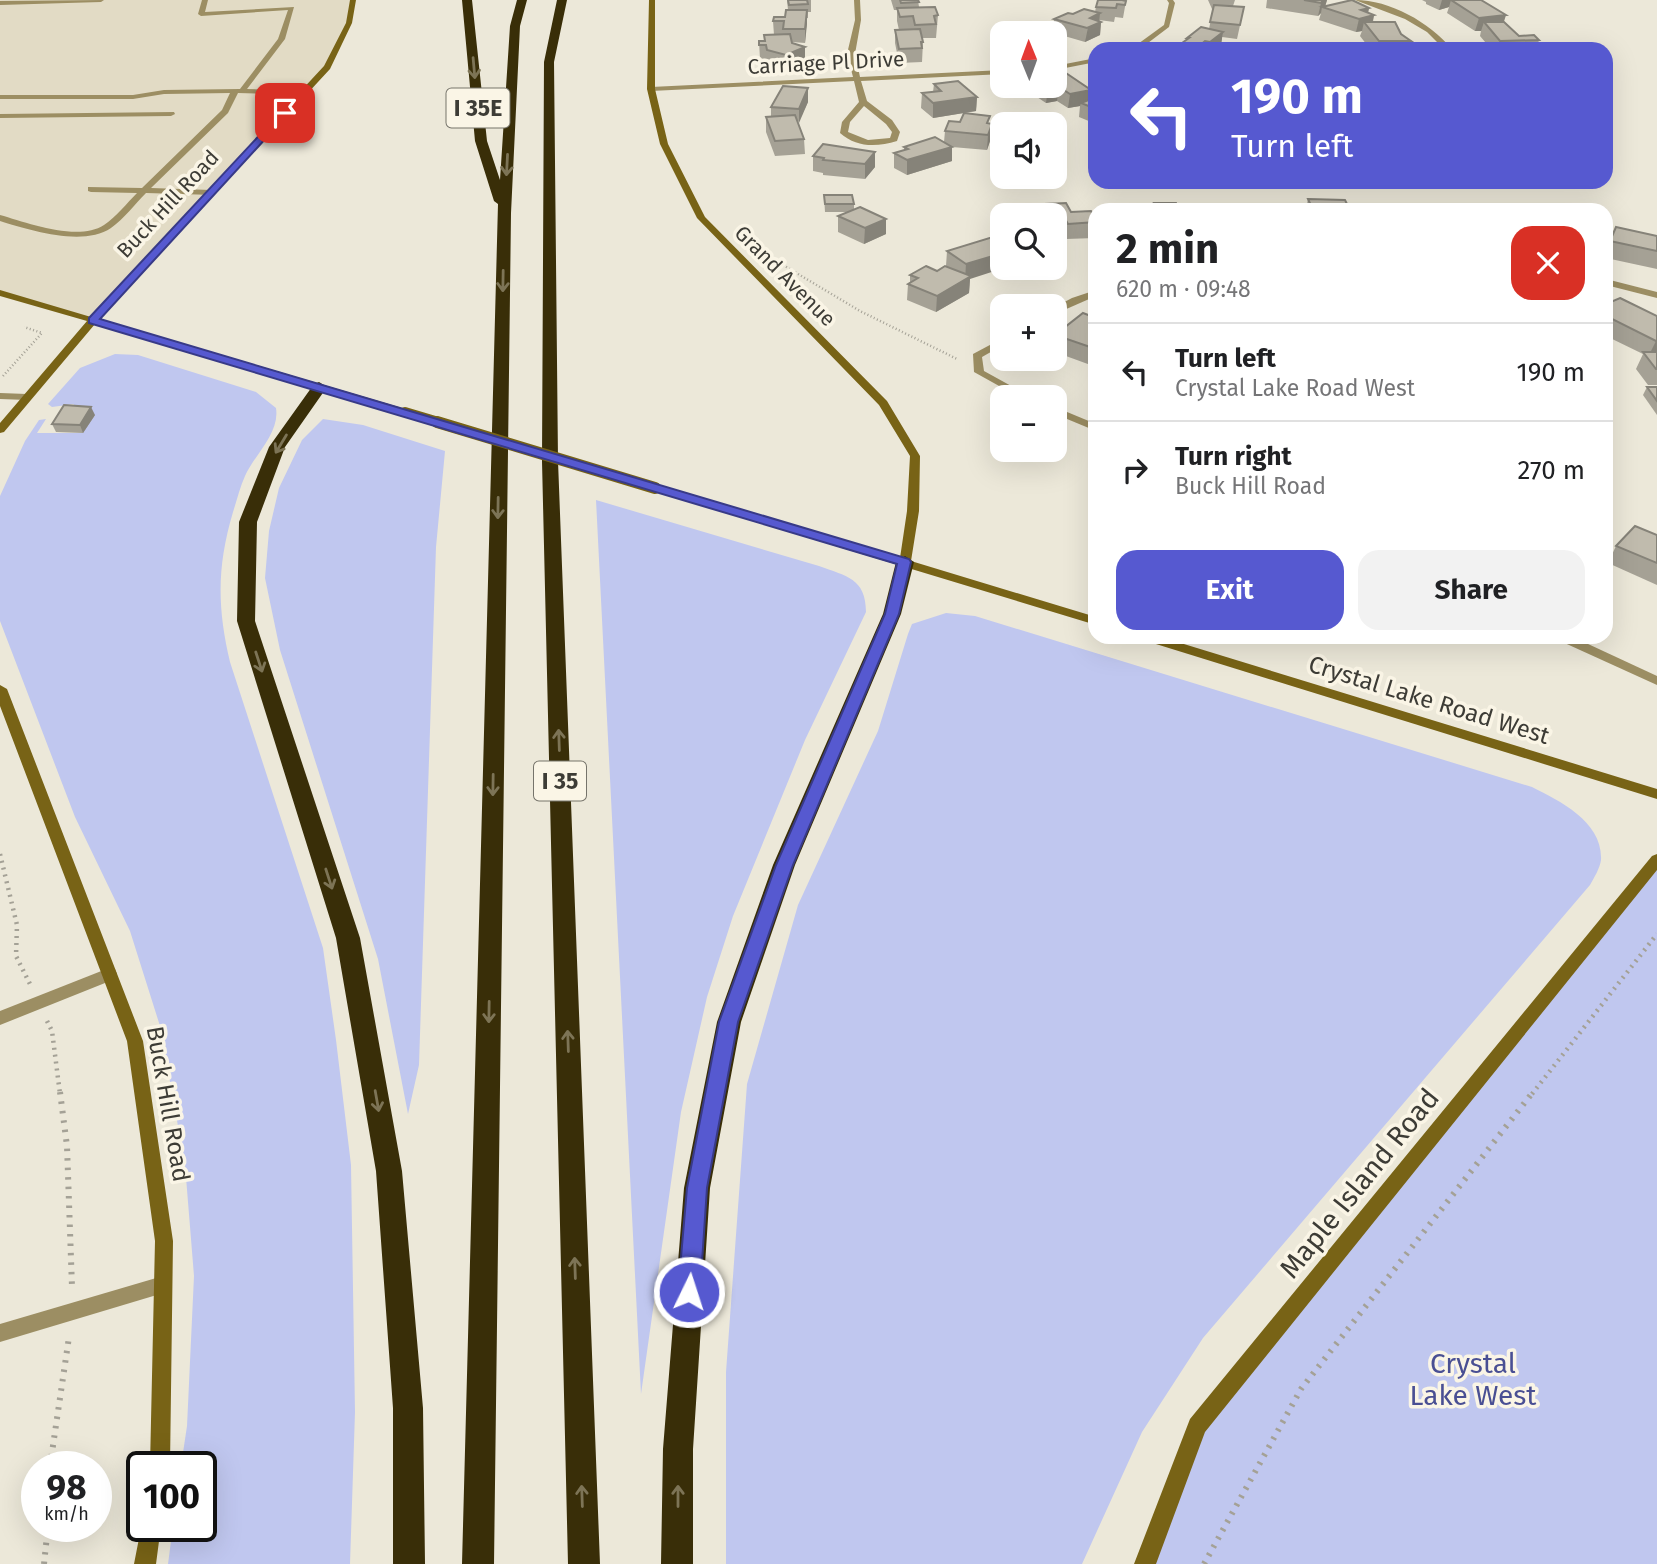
<!DOCTYPE html>
<meta charset="utf-8">
<style>
:root{--surface:#fff;--page:#f2f2f2;--text:#202124;--muted:#757577;--line:#e0e0e0;--accent:#5659d0}
body{margin:0;font-family:"Fira Sans",sans-serif;background:var(--page);color:var(--text);height:100vh;display:flex;flex-direction:column;font-size:26px;white-space:nowrap}
*{box-sizing:border-box;margin:0}
p{font-size:23px;color:var(--muted)}
.icon{flex:none;width:38px;height:38px;fill:none;stroke:currentColor;stroke-width:2;stroke-linecap:round;stroke-linejoin:round}
.map{position:relative;flex:1;overflow:hidden}
.side{position:absolute;left:1088px;top:203px;width:525px;height:441px;display:flex;flex-direction:column;background:var(--surface);border-radius:21px;box-shadow:0 7px 28px #0002}
.side>*{flex:none}
.banner{position:absolute;left:1088px;top:42px;width:525px;height:147px;border-radius:21px;box-shadow:0 7px 28px #0002;background:#5659d0;color:#fff;overflow:hidden}
.needle{width:46px;rotate:359deg}
.buttons{position:absolute;left:990px;top:21px;display:grid;gap:14px}
.buttons a{display:grid;place-items:center;width:77px;height:77px;border-radius:14px;background:var(--surface);box-shadow:0 7px 28px #0002;font-size:35px}
.speed{position:absolute;left:21px;top:1451px;display:flex;gap:14px;font-size:35px;font-weight:700;text-align:center}
.speed>*{display:grid;place-content:center;width:91px;height:91px;border-radius:50%;background:var(--surface);box-shadow:0 7px 28px #0002;line-height:1}
.speed small{font-size:18px;font-weight:400}
.speed .limit{border:4px solid #111;border-radius:10px;background:#fff;color:#111}
.pin{position:absolute;display:grid;place-items:center;width:60px;height:60px;color:#fff;margin:-30px;border-radius:14px;box-shadow:0 4px 10px #0006}
.me{position:absolute;width:77px;margin:-38px;rotate:4deg;stroke-linejoin:round;filter:drop-shadow(0 0 5px #0008)}
.turn{display:flex;align-items:center;gap:24px;height:147px;padding:0 28px;font-size:32px}
.turn .icon{width:91px;height:91px;stroke-width:2.5}
.turn b{display:block;font-size:49px;line-height:60px}
.round{display:grid;place-items:center;flex:none;width:74px;height:74px;border-radius:21px;background:var(--page)}
.head{display:flex;align-items:center;justify-content:space-between;height:119px;padding:0 28px}
h1{font-size:42px;font-weight:700;line-height:52px}
.action{display:flex;gap:14px;margin-top:auto;padding:14px 28px}
.action a{flex:1;height:80px;border-radius:21px;background:var(--accent);color:#fff;font-size:28px;font-weight:700;line-height:80px;text-align:center}
.action a+a{background:var(--page);color:var(--text)}
ul{padding:0;list-style:none}
li{display:flex;align-items:center;gap:21px;height:98px;padding:0 28px;border-top:2px solid var(--line)}
li div{flex:1}
li b{display:block;font-size:26px}
li em{font-style:normal}
.map>svg:first-child{display:block}
</style>
<div class="map">
<svg width="1657" height="1564" viewBox="0 0 1657 1564">
<rect width="100%" height="100%" fill="#ece8d9"/>
<!-- built -->
<path fill="#e2dbc5" d="M0,0H353L349,23L327,67L93,320L0,293Z"/>
<!-- green -->
<g fill="#c0c7ef">
<path d="M115,354L138,355L256,392L276,408C280,433 255,454 245,476C240,487 237,500 233,512C217,566 217,607 230,662L323,948L336,1040L351,1165L355,1412L350,1564H168L173,1526H201V1466H181L187,1426L194,1276L185,1165L160,1026L130,931L75,817L0,621V496L25,441L39,420L46,419L37,433H83L68,413L74,404L52,407L48,404L80,368Z"/>
<path d="M323,419L363,425L445,451L436,547L419,1065L408,1114L378,959L280,650L265,578L269,531L279,488L302,440Z"/>
<path d="M596,500L819,566C846,576 866,578 866,612L805,740L733,916L707,997L681,1112L641,1394Z"/>
<path d="M946,613L975,616L1532,787C1560,801 1603,822 1601,860C1600,868 1594,878 1590,885L1203,1338L1142,1432L1082,1564H726V1372L747,1084L798,905L878,731L908,634L912,624Z"/>
<path d="M1657,860V1564H1145L1197,1426Z"/>
</g>
<g fill="none" stroke-linecap="round" stroke-linejoin="round">
<!-- path-far2 -->
<g stroke="#a4a196" stroke-width="2.5" stroke-dasharray="1 2.5" stroke-linecap="butt">
<path d="M768,256L860,311L957,359"/>
<path d="M3,376L42,333L24,327"/>
</g>
<!-- path-far1 -->
<g stroke="#a4a196" stroke-width="4.5" stroke-dasharray="2 5" stroke-linecap="butt">
<path d="M0,854L17,925L16,956L30,984"/>
<path d="M47,1021L52,1031L60,1094"/>
<path d="M1532,1094L1657,934"/>
</g>
<!-- path -->
<g stroke="#a4a196" stroke-width="6" stroke-dasharray="2.5 7" stroke-linecap="butt">
<path d="M60,1092L67,1146L72,1287"/>
<path d="M50,1466L69,1337"/>
<path d="M44,1564L48,1526"/>
<path d="M1204,1564L1301,1389L1533,1092"/>
</g>
<!-- lane -->
<g fill="#9c8e63" fill-rule="evenodd">
<path d="M202,0H208L205,12L294,7L285,39L247,89L303,91H306V95L238,93L228,113L151,188L211,190L215,193L214,195L146,193C135,204 124,219 111,228C83,247 29,230 0,221V215C28,223 78,242 104,225C116,217 127,203 137,193L91,192L88,191V187L142,188L222,110L230,93L164,94L133,99H0V95H133L164,90L240,89L278,39L288,10L201,16L198,14Z"/>
<path d="M174,112L175,114L171,116L0,118V114Z"/>
<path d="M0,393L27,394L32,397L27,400L0,399Z"/>
<path d="M109,968L115,969L117,974L115,979L0,1025V1011Z"/>
<path d="M163,1276L170,1279L172,1285L170,1291L0,1342V1324Z"/>
</g>
<!-- street -->
<g fill="#9c8e63" fill-rule="evenodd">
<path d="M104,0L101,2L0,5V1Z"/>
<path d="M854,0H860L861,20L855,54L860,77L1003,70V74L861,81L867,101L892,120L900,132L897,141C877,147 857,148 840,133L842,122L859,102L854,81L651,91L647,89L651,87L853,77L847,54L855,20ZM864,106L886,124L892,132L890,138L868,140L848,132L850,122Z"/>
<path d="M1167,0H1173L1175,3L1169,27L1140,49H1131L1164,25L1169,3Z"/>
<path d="M1355,0C1390,0 1429,22 1452,49H1444L1427,32L1405,19Z"/>
<path d="M1096,58V62L1055,70V66Z"/>
<path d="M1606,279L1657,292V298L1606,285Z"/>
<path d="M1096,290V296L1055,314V307L1072,298Z"/>
<path d="M1003,338V345L982,357L984,371L1031,397H1019L974,372L973,354Z"/>
<path d="M1055,407L1096,424V431L1055,414Z"/>
<path d="M1556,637H1573L1657,676V685L1558,640Z"/>
</g>
<!-- secondary -->
<g fill="#786316" fill-rule="evenodd">
<path d="M350,0H356L352,23L330,69L99,319L409,410V414H401L95,324L4,432L0,433V423L87,321L0,296V290L91,317L324,66L346,23Z"/>
<path d="M649,0H655V89L668,144L705,217L887,401L920,456L919,511L911,561L1096,617V625L651,490V486H659L900,558L907,511L910,456L879,405L697,218L660,144L647,89Z"/>
<path d="M1141,637H1161L1657,789V799L1143,640Z"/>
<path d="M0,685L7,689L143,1041L173,1241L170,1466H150L155,1241L127,1041L0,706Z"/>
<path d="M1657,854V870L1205,1432L1156,1564H1134L1190,1419L1652,856Z"/>
<path d="M142,1523V1526H161L156,1564H134Z"/>
</g>
<!-- highway -->
<g fill="#392e08" fill-rule="evenodd">
<path d="M462,0H472L487,141L500,180L510,26L517,0H527L520,26L511,213L494,1564H462L498,204L494,201L475,141Z"/>
<path d="M557,0H567L554,62L558,461L600,1564H568L542,461L544,62Z"/>
<path d="M319,382L327,387L285,447L257,522L255,621L360,938L402,1171L423,1408L425,1564H393V1408L376,1171L336,938L237,621L239,522L269,447L314,384Z"/>
<path d="M905,556L914,562L901,614L795,865L741,1022L710,1188L693,1449V1564H661L663,1449L684,1188L717,1022L773,865L883,614L896,562Z"/>
</g>
<!-- secondary-bridge-far1 -->
<path stroke="#786316" stroke-width="10" d="M405,412L442,423"/>
<!-- secondary-bridge -->
<path stroke="#786316" stroke-width="12" d="M437,422L655,488"/>
</g>
<!-- wall -->
<g fill="#a5a195">
<path d="M787,0H811V12H808V18H807L805,43L792,42L805,61L787,69L767,64L766,59H760L759,41H764L774,35L773,21L785,17L788,10Z"/>
<path d="M891,0H918L919,7L938,15L936,38H922L923,42L922,62L899,63L895,43V30H899L897,21V10H894Z"/>
<path d="M1208,0H1235L1233,6L1244,7L1237,39L1222,37L1221,45L1216,49H1181L1182,43L1187,40V38L1209,29L1213,9H1212Z"/>
<path d="M1267,0H1327L1325,6L1369,8L1368,13L1374,15L1373,22L1401,34L1411,41L1409,47L1415,49H1370L1360,36L1362,31L1356,32L1319,20L1321,13L1318,16L1266,8Z"/>
<path d="M1422,0H1481L1519,36L1539,40L1537,47L1548,49H1491L1480,36L1481,31H1475L1447,13L1449,7L1439,10L1426,4V2Z"/>
<path d="M1126,1L1123,18L1115,17L1114,22L1099,20L1101,22L1100,35L1085,42L1061,35L1059,49H1055V33H1003V30L1053,28L1054,19L1073,14L1095,12L1096,7Z"/>
<path d="M934,84L977,97L976,111L933,118L921,108L922,93L933,92Z"/>
<path d="M1034,86H1055L1090,99L1096,97V124L1079,117L1080,106L1068,108L1057,101L1046,103L1037,97L1038,90L1034,88Z"/>
<path d="M808,88V102L798,123L804,139L805,154L775,156L766,132V117H771V107Z"/>
<path d="M989,123L992,124L991,138L987,150L952,147V161L907,175L894,168V153L904,150V147L944,142L945,131Z"/>
<path d="M823,144L875,167L865,179L823,175V173L813,171V156Z"/>
<path d="M824,195L854,204V209L886,234L864,244L838,232V216L849,212H825Z"/>
<path d="M1308,199L1350,210H1306Z"/>
<path d="M1023,205L1071,212L1096,220L1095,238L1066,239L1062,232L1055,233V215H1022Z"/>
<path d="M1616,227L1657,236V269L1606,258V251Z"/>
<path d="M996,236L970,279L969,293L936,312L907,300L908,284L910,282V275L937,271L946,266L947,251Z"/>
<path d="M1606,304L1657,316V385H1648L1636,369L1643,354L1606,336Z"/>
<path d="M1096,318V367L1055,352V334Z"/>
<path d="M1647,387H1657V415L1643,395Z"/>
<path d="M95,415L83,433L56,432L52,424Z"/>
<path d="M1657,535V585L1608,563L1616,546Z"/>
</g>
<!-- shaded-wall -->
<g fill="#868379">
<path d="M1323,0H1327L1325,7H1322L1321,13L1318,16L1321,3Z"/>
<path d="M1442,0H1451L1449,7L1439,10Z"/>
<path d="M1369,8L1367,17L1374,15L1371,29L1364,22L1362,31L1356,32L1361,10Z"/>
<path d="M807,10V24L805,43V29Z"/>
<path d="M1100,13L1099,23L1101,22L1100,35L1085,42L1090,18Z"/>
<path d="M1506,15L1502,28L1484,22L1481,31H1475L1479,18Z"/>
<path d="M1223,32L1221,45L1216,49H1208L1210,42Z"/>
<path d="M1055,35H1061L1059,49H1055Z"/>
<path d="M1205,41L1204,49H1198V47Z"/>
<path d="M805,47V61L787,69L786,55Z"/>
<path d="M1059,87L1057,101L1046,103L1048,89Z"/>
<path d="M808,88V102L799,123V109Z"/>
<path d="M1091,90L1089,104L1081,103L1080,106L1068,108L1070,94Z"/>
<path d="M977,97L976,111L933,118V103Z"/>
<path d="M992,124L991,138L987,150L988,135Z"/>
<path d="M952,147V161L907,175V160Z"/>
<path d="M875,152V167L865,179V164Z"/>
<path d="M886,219V234L864,244L865,228Z"/>
<path d="M1003,253V268H1004L970,279L969,293L936,312L937,296L965,280L966,264Z"/>
<path d="M1657,340V353L1648,357L1656,341Z"/>
<path d="M91,407L95,415L83,433L80,425Z"/>
</g>
<!-- building -->
<g fill="#c0bbad" stroke="#868379" stroke-width="2">
<path d="M788,0H807L808,4L789,5Z"/>
<path d="M900,0H918L919,2L901,3Z"/>
<path d="M1098,0H1122L1126,1L1125,5L1117,4L1116,8L1096,7Z"/>
<path d="M1304,0H1323L1321,3Z"/>
<path d="M1352,0L1369,8L1361,10L1374,15L1359,19L1322,7Z"/>
<path d="M1451,0H1481L1506,15L1479,18Z"/>
<path d="M1214,5L1244,7L1240,25L1210,22Z"/>
<path d="M935,7L938,15L934,16L936,24L915,25L913,16L900,17L897,8Z"/>
<path d="M1084,9L1100,13L1090,18L1101,22L1087,28L1054,19L1068,13L1073,14Z"/>
<path d="M786,10H807L805,29H783L784,21H773L774,17H785Z"/>
<path d="M1364,22H1395L1401,34L1411,41H1379Z"/>
<path d="M1484,22H1504L1519,36L1534,35L1539,40L1500,41Z"/>
<path d="M1050,25L1061,35H1055V33H1007L1003,30Z"/>
<path d="M1201,27L1223,32L1210,42L1205,41L1198,47L1182,43L1189,38H1187Z"/>
<path d="M920,29L923,42H921L922,48L899,49L895,30Z"/>
<path d="M790,34L792,43L805,47L786,55L767,50L766,45H759V41H765L764,35Z"/>
<path d="M1387,46L1415,48V49H1388Z"/>
<path d="M1506,46L1548,48V49H1508Z"/>
<path d="M1060,69L1091,90L1070,94L1059,87L1048,89L1044,86H1055V70Z"/>
<path d="M958,81L977,97L933,103L922,93L941,91L934,84Z"/>
<path d="M783,86L808,88L799,109L771,107Z"/>
<path d="M1096,97V109L1081,103Z"/>
<path d="M964,113L990,116L987,123L992,124L988,135L945,131L949,121L960,122Z"/>
<path d="M795,115L804,139L775,141L766,117Z"/>
<path d="M935,137L952,147L907,160L894,153L908,149L904,147Z"/>
<path d="M823,144L875,152L865,164L823,160L824,158L813,156Z"/>
<path d="M824,195H852L854,204H825Z"/>
<path d="M1308,199L1345,200L1350,210H1313Z"/>
<path d="M1066,203L1071,212L1091,211L1096,220V222L1068,224L1064,217H1055V215H1028L1023,205Z"/>
<path d="M1154,203H1176L1179,210H1127L1157,209Z"/>
<path d="M1463,206L1469,210L1404,209Z"/>
<path d="M860,207L886,219L865,228L838,216Z"/>
<path d="M1210,209L1249,210H1210Z"/>
<path d="M1616,227L1657,236V251L1610,241Z"/>
<path d="M996,236L1003,240V253L966,264L947,251Z"/>
<path d="M926,266L937,271L945,266L971,276L937,296L908,284L918,278L910,275Z"/>
<path d="M1620,298L1657,316V340L1656,341L1606,316V304Z"/>
<path d="M1083,313L1096,318V349L1055,335Z"/>
<path d="M1643,352H1657V369H1656Z"/>
<path d="M1647,387H1657V401Z"/>
<path d="M64,405L91,407L80,425L52,424Z"/>
<path d="M1635,526L1657,535V563L1616,546Z"/>
</g>
<!-- one-way arrows -->
<defs><path id="oneway-shaft" d="M-6 0H5M1.5-3L5.5 0L1.5 3" fill="none" stroke-width="1.6" stroke-linecap="round" stroke-linejoin="round" transform="scale(1.75)"/></defs>
<g stroke="#7d7456">
<use href="#oneway-shaft" transform="translate(474 68) rotate(85)"/>
<use href="#oneway-shaft" transform="translate(507 165) rotate(93)"/>
<use href="#oneway-shaft" transform="translate(503 281) rotate(91)"/>
<use href="#oneway-shaft" transform="translate(281 444) rotate(121)"/>
<use href="#oneway-shaft" transform="translate(498 508) rotate(91)"/>
<use href="#oneway-shaft" transform="translate(259 662) rotate(72)"/>
<use href="#oneway-shaft" transform="translate(559 740) rotate(-92)"/>
<use href="#oneway-shaft" transform="translate(493 785) rotate(91)"/>
<use href="#oneway-shaft" transform="translate(329 879) rotate(72)"/>
<use href="#oneway-shaft" transform="translate(489 1012) rotate(91)"/>
<use href="#oneway-shaft" transform="translate(568 1041) rotate(-92)"/>
<use href="#oneway-shaft" transform="translate(377 1101) rotate(80)"/>
<use href="#oneway-shaft" transform="translate(575 1268) rotate(-92)"/>
<use href="#oneway-shaft" transform="translate(582 1496) rotate(-92)"/>
<use href="#oneway-shaft" transform="translate(678 1496) rotate(-90)"/>
</g>
<!-- route -->
<path fill="#5659d0" stroke="#383a87" stroke-width="2" d="M282,111L289,113L100,319L909,559L911,562L899,614L793,865L738,1022L707,1188L700,1292L697,1299L689,1302L682,1299L678,1292L687,1188L719,1022L776,865L885,614L897,564L89,323V318Z"/>
<g text-anchor="middle" stroke-width="7" stroke-linejoin="round" paint-order="stroke">
<!-- far-street labels -->
<g font-size="21" fill="#3d3c36" stroke="#faf5e6">
<text transform="translate(826 63) rotate(-3)" y="7">Carriage Pl Drive</text>
<text transform="translate(168 204) rotate(-47)" y="7">Buck Hill Road</text>
<text transform="translate(785 276) rotate(45)" y="7">Grand Avenue</text>
</g>
<!-- shield labels -->
<g fill="#faf5e6" stroke="#76746b" stroke-width="2">
<rect x="446.5" y="88.5" width="63" height="39" rx="5"/>
<rect x="534" y="761.5" width="52" height="39" rx="5"/>
</g>
<g font-size="23" font-weight="bold" fill="#3d3c36">
<text x="478" y="116">I 35E</text>
<text x="560" y="789">I 35</text>
</g>
<!-- street labels -->
<g font-size="24" fill="#3d3c36" stroke="#faf5e6">
<text transform="translate(1429 700) rotate(17)" y="8">Crystal Lake Road West</text>
<text transform="translate(168 1104) rotate(80)" y="8">Buck Hill Road</text>
</g>
<!-- near-street labels -->
<g font-size="28" fill="#3d3c36" stroke="#faf5e6">
<text transform="translate(1359 1183) rotate(-51)" y="10">Maple Island Road</text>
</g>
<!-- near-park labels -->
<g font-size="28" fill="#494f93" stroke="#faf5e6">
<text x="1473" y="1373">Crystal<tspan x="1473" dy="32">Lake West</tspan></text>
</g>
</g>
</svg>
<div class="buttons">
<a><svg class="needle" viewBox="-14 -14 28 28"><path d="M0-13l5 13h-10z" fill="#e53935"/><path d="M0 13l5-13h-10z" fill="#757577"/></svg></a>
<a><svg class="icon" aria-label="sound" viewBox="0 0 24 24"><path d="M4 9h4l5-4v14l-5-4H4zM17 9q2 3 0 6"/></svg></a>
<a><svg class="icon" aria-label="search" viewBox="0 0 24 24"><circle cx="10" cy="10" r="6"/><path d="M15 15l6 6"/></svg></a>
<a>+</a>
<a>−</a>
</div>
<div class="speed"><div>98<small>km/h</small></div><div class="limit">100</div></div>
<div class="pin" style="left:285px;top:113px;background:#d93025"><svg class="icon" aria-label="arrive" viewBox="0 0 24 24"><path d="M6 21V4h12l-3 4 3 4H6"/></svg></div>
<svg class="me" style="left:689px;top:1292px" viewBox="-20 -20 40 40"><circle r="17" fill="#5659d0" stroke="#fff" stroke-width="3"/><path d="M0-11L8 9 0 5-8 9z" fill="#fff"/></svg>
<div class="banner">
<div class="turn"><svg class="icon" aria-label="left" viewBox="0 0 24 24"><path d="M17 20v-9H6M10 6l-5 5 5 5"/></svg><div><b>190 m</b>Turn left</div></div>
</div>
<section class="side">
<div class="head"><div><h1>2 min</h1><p>620 m · 09:48</p></div><a class="round" style="background:#d93025;color:#fff"><svg class="icon" aria-label="close" viewBox="0 0 24 24"><path d="M6 6l12 12M18 6L6 18"/></svg></a></div>
<ul>
<li><svg class="icon" aria-label="left" viewBox="0 0 24 24"><path d="M17 20v-9H6M10 6l-5 5 5 5"/></svg><div><b>Turn left</b><p>Crystal Lake Road West</p></div><em>190 m</em></li>
<li><svg class="icon" aria-label="right" viewBox="0 0 24 24"><path d="M7 20v-9h11M14 6l5 5-5 5"/></svg><div><b>Turn right</b><p>Buck Hill Road</p></div><em>270 m</em></li>
</ul>
<div class="action"><a>Exit</a><a>Share</a></div>
</section>
</div>
